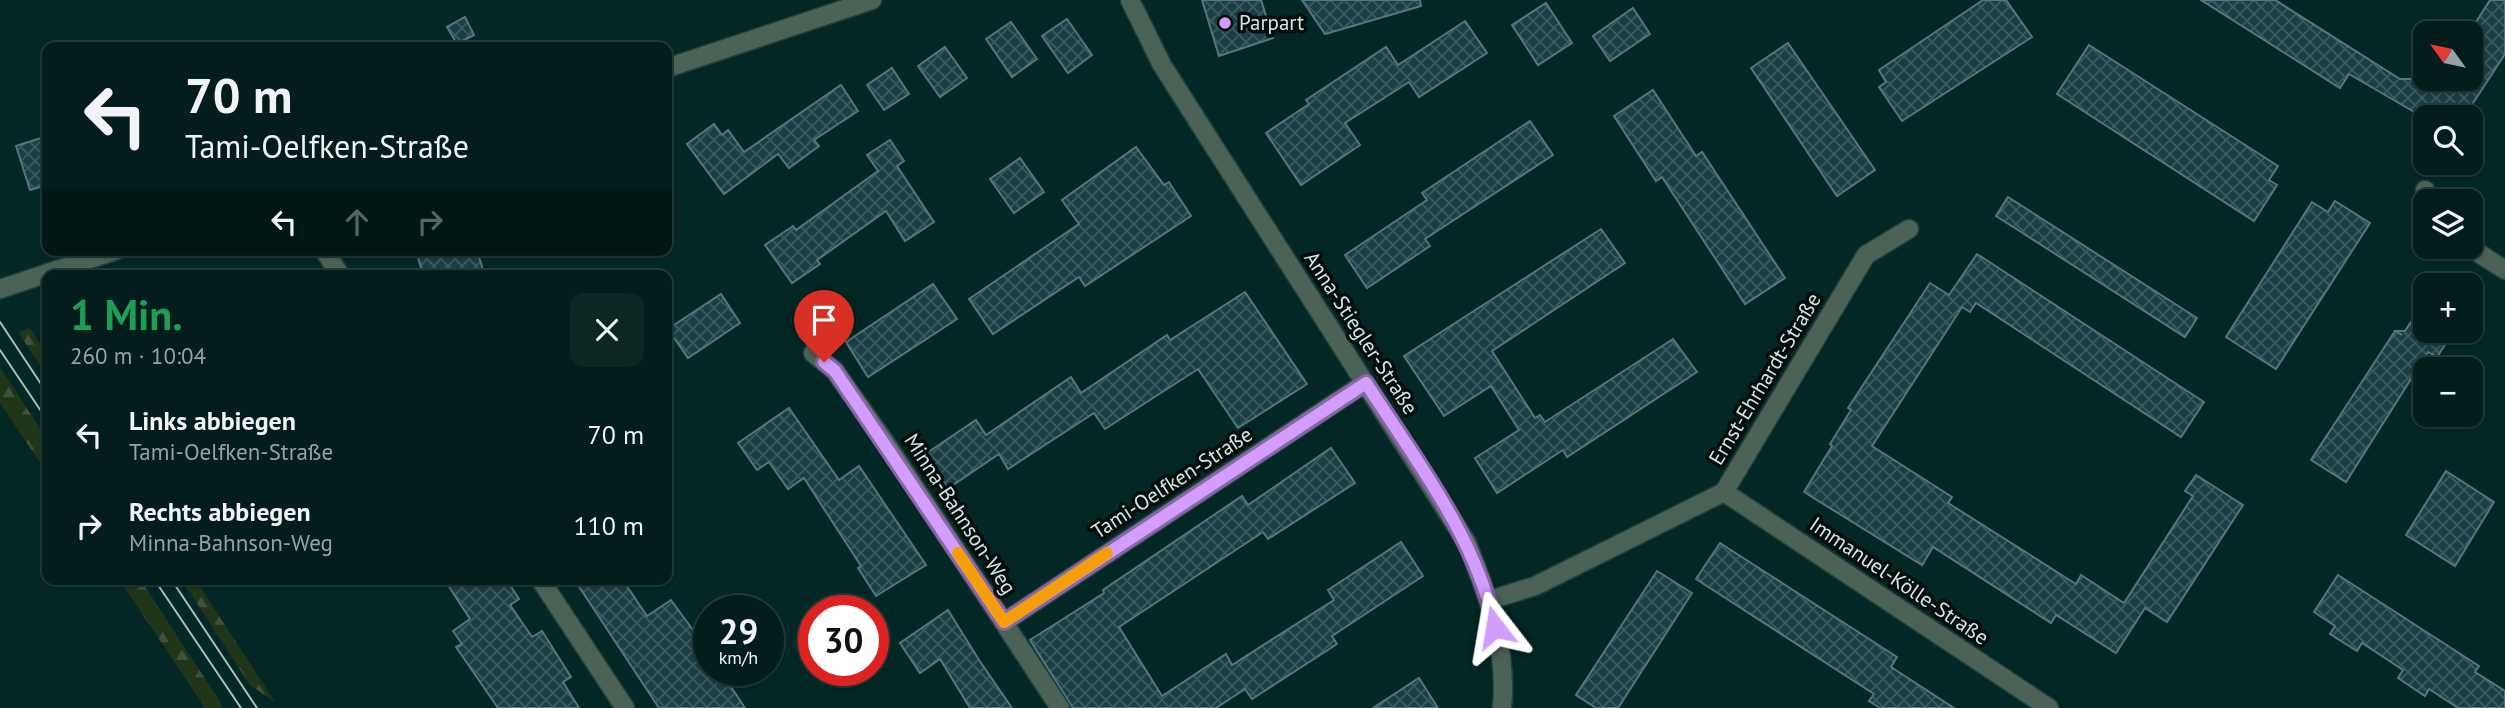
<!DOCTYPE html>
<html lang="de">
<meta charset="utf-8">
<style>
:root{--surface:#021d1b;--page:#0c2624;--text:#f1f3f6;--muted:#96a2a3;--line:#233b3a}
body{margin:0;font-family:"PT Sans",sans-serif;background:var(--page);color:var(--text);height:100vh;display:flex;flex-direction:column;font-size:26px;white-space:nowrap}
*{box-sizing:border-box;margin:0}
p{font-size:23px;color:var(--muted)}
.icon{flex:none;width:38px;height:38px;fill:none;stroke:currentColor;stroke-width:2;stroke-linecap:round;stroke-linejoin:round}
.map{position:relative;flex:1;overflow:hidden}
.drawer{position:absolute;left:42px;top:270px;width:630px;height:315px;display:flex;flex-direction:column;background:var(--surface);border-radius:14px;box-shadow:0 2px 5px #0004,0 0 0 2px var(--line)}
.drawer>*{flex:none}
.guide{position:absolute;left:42px;top:42px;width:630px;height:214px;border-radius:14px;box-shadow:0 2px 5px #0004,0 0 0 2px var(--line);background:#021d1b;color:var(--text);overflow:hidden}
.needle{width:46px;rotate:303deg}
.buttons{position:absolute;left:2413px;top:21px;display:grid;gap:14px}
.buttons a{display:grid;place-items:center;width:70px;height:70px;border-radius:14px;background:var(--surface);box-shadow:0 2px 5px #0004,0 0 0 2px var(--line);font-size:35px}
.speed{position:absolute;left:693px;top:595px;display:flex;gap:14px;font-size:35px;font-weight:700;text-align:center}
.speed>*{display:grid;place-content:center;width:91px;height:91px;border-radius:50%;background:var(--surface);box-shadow:0 2px 5px #0004,0 0 0 2px var(--line);line-height:1}
.speed small{font-size:18px;font-weight:400}
.speed .limit{border:10px solid #d22;background:#fff;color:#111}
.pin{position:absolute;display:grid;place-items:center;width:60px;height:60px;color:#fff;margin:-72px -30px;border-radius:50% 50% 50% 0;rotate:-45deg;box-shadow:0 0 7px #0007}
.pin .icon{rotate:45deg}
.me{position:absolute;width:77px;margin:-38px;rotate:346deg;stroke-linejoin:round;filter:drop-shadow(0 0 5px #0008)}
.turn{display:flex;align-items:center;gap:24px;height:147px;padding:0 28px;font-size:32px}
.turn .icon{width:91px;height:91px;stroke-width:2.5}
.turn b{display:block;font-size:49px;line-height:60px}
.lanes{display:flex;align-items:center;height:66px;padding:0 28px;background:#0003;justify-content:center;gap:35px;direction:ltr}
.lanes .off{opacity:.35}
.round{display:grid;place-items:center;flex:none;width:74px;height:74px;border-radius:14px;background:var(--page)}
.head{display:flex;align-items:center;justify-content:space-between;height:119px;padding:0 28px}
h1{font-size:42px;font-weight:700;line-height:52px;color:#1e9e55}
ul{padding:0;list-style:none}
li{display:flex;align-items:center;gap:21px;height:91px;padding:0 28px}
li div{flex:1}
li b{display:block;font-size:26px}
li em{font-style:normal}
.map>svg:first-child{display:block}
</style>
<div class="map">
<svg width="2505" height="708" viewBox="0 0 2505 708">
<defs>
<pattern id="forest-firs" width="22" height="20" patternUnits="userSpaceOnUse" patternTransform="scale(1.75)"><rect width="22" height="20" fill="#203517"/><path d="M5 1l3.5 6h-7zM16 11l3.5 6h-7z" fill="#405239"/></pattern>
<pattern id="building-cross-hatch" width="8" height="8" patternUnits="userSpaceOnUse" patternTransform="scale(1.75)"><rect width="8" height="8" fill="#1b3e44"/><path d="M0 0l8 8M0 8l8-8" fill="none" stroke="#3b5a5f"/></pattern>
</defs>
<rect width="100%" height="100%" fill="#022724"/>
<!-- forest -->
<g fill="url(#forest-firs)">
<path d="M30,328L47,354V376L18,332Z"/>
<path d="M0,367L47,439V473L0,403Z"/>
<path d="M119,579H140L221,703V708H205Z"/>
<path d="M181,579H195L275,702L250,685Z"/>
</g>
<!-- building -->
<g fill="url(#building-cross-hatch)" stroke="#54777e" stroke-width="2">
<path d="M1202,0H1261L1273,38L1219,56Z"/>
<path d="M1302,0H1420L1421,6L1325,34Z"/>
<path d="M1983,0H2006L2032,37L1902,121L1879,87L1886,82L1879,70Z"/>
<path d="M2201,0H2275L2400,79H2471V30L2490,0H2505V54L2464,117H2423L2349,74L2340,88Z"/>
<path d="M1546,3L1572,43L1538,65L1512,25Z"/>
<path d="M1633,8L1650,34L1610,61L1593,36Z"/>
<path d="M465,17L474,35L457,44L447,27Z"/>
<path d="M1067,19L1092,55L1068,73L1042,36Z"/>
<path d="M1465,21L1487,53L1419,97L1409,82L1345,123L1360,145L1301,185L1266,133L1309,104L1306,100L1386,47L1398,65Z"/>
<path d="M1011,22L1037,59L1012,77L986,39Z"/>
<path d="M1788,43L1875,170L1837,196L1751,68Z"/>
<path d="M2089,45L2278,166L2269,180L2277,185L2254,221L2057,94Z"/>
<path d="M945,47L967,78L940,97L918,66Z"/>
<path d="M892,68L909,94L884,110L867,85Z"/>
<path d="M841,85L858,111L814,140L819,146L789,168L778,154L724,194L687,144L714,124L722,135L728,130L744,152Z"/>
<path d="M1653,90L1696,156L1702,152L1785,278L1745,304L1662,177L1656,181L1614,116Z"/>
<path d="M1530,121L1553,155L1425,239L1430,246L1367,288L1345,255L1427,200L1422,193Z"/>
<path d="M47,136V185L30,190L16,146Z"/>
<path d="M890,140L904,161L897,166L934,222L905,241L886,211L817,260L820,264L792,283L765,245L793,226L796,230L878,171L867,155Z"/>
<path d="M1136,147L1164,185L1169,182L1191,216L1085,286L1079,277L993,334L969,299L1079,224L1062,200Z"/>
<path d="M1020,158L1044,192L1014,213L990,179Z"/>
<path d="M2008,197L2197,318L2185,337L1996,216Z"/>
<path d="M2335,201L2370,223L2276,369L2226,337L2312,202L2328,212Z"/>
<path d="M1601,229L1625,263L1492,351L1535,418L1540,415L1545,422L1673,339L1697,372L1567,457L1563,450L1497,493L1475,458L1519,430L1491,386L1444,416L1404,356Z"/>
<path d="M416,250H477L483,270L468,275H423Z"/>
<path d="M1977,254L2204,402L2181,437L1976,303L1970,312L1962,307L1872,446L1952,497L1948,503L2076,584L2081,575L2124,603L2193,496L2185,491L2196,475L2243,505L2167,622L2145,608L2116,653L2056,615L2051,623L1933,547L1922,565L1804,492L1832,446L1830,444L1851,410L1848,408L1930,283L1949,295Z"/>
<path d="M933,284L957,319L868,377L846,342Z"/>
<path d="M1245,292L1307,384L1238,428L1198,369L1105,429L1094,413L1008,469L999,454L947,489L924,455L976,420L986,435L1071,377L1081,393L1167,335L1170,340Z"/>
<path d="M721,294L740,323L688,358L668,329Z"/>
<path d="M2426,299V331H2454L2437,357L2428,352L2346,482L2311,460L2395,331L2402,335L2396,331H2405Z"/>
<path d="M789,408L839,480L859,466L926,565L876,596L858,568L861,566L804,478L788,489L769,462L757,470L738,443Z"/>
<path d="M1331,448L1355,483L1268,539L1263,532L1119,627L1162,696L1226,654L1232,665L1334,600L1328,590L1401,542L1423,576L1332,636L1337,644L1252,699L1245,689L1216,708H1073L1030,640L1104,593L1103,590L1242,496L1248,505Z"/>
<path d="M2446,471L2494,502L2455,566L2406,535Z"/>
<path d="M1720,543L1897,657L1891,667L1954,708H1880L1869,701L1874,694L1696,579Z"/>
<path d="M1657,571L1692,593L1618,708H1596L1576,695Z"/>
<path d="M2338,575L2479,666L2475,672L2505,691V708H2458L2429,689L2425,696L2398,678L2403,670L2362,643L2357,651L2330,634L2335,626L2314,612Z"/>
<path d="M444,579H506L519,599L510,605L532,637L542,631L571,677L563,682L579,708H498L456,647L462,644L453,631L470,619Z"/>
<path d="M574,579H622L647,616L671,600L709,652V670H720L745,708H659Z"/>
<path d="M948,610L979,660L1012,708H970L940,659L920,673L900,643Z"/>
<path d="M1419,678L1438,708H1373Z"/>
</g>
<g fill="none" stroke-linecap="round" stroke-linejoin="round">
<!-- minor casing -->
<g stroke="#1f423f" stroke-width="21">
<g id="minor">
<path d="M1130,0L1162,65L1467,543C1488,596 1508,650 1502,708"/>
<path d="M667,68L872,0"/>
<path d="M2425,190L2429,201"/>
<path d="M2469,247L2505,270"/>
<path d="M324,250L340,275"/>
<path d="M0,289L117,250"/>
<path d="M813,353L835,371L885,442L1060,708"/>
<path d="M1724,492L2049,708"/>
<path d="M540,579L625,708"/>
<path d="M1490,600L1535,586L1724,492L1866,255L1909,229"/>
<path d="M1004,622L1365,383"/>
</g>
</g>
<!-- minor -->
<use href="#minor" stroke="#4d6257" stroke-width="18"/>
<!-- tram -->
<g stroke="#aac0bd" stroke-width="2">
<path d="M0,322L47,393"/>
<path d="M0,350L47,420"/>
<path d="M154,579L241,708"/>
<path d="M171,579L257,708"/>
</g>
</g>
<g fill="none" stroke-linecap="round" stroke-linejoin="round">
<!-- route casing -->
<g stroke="#8866a4" stroke-width="18">
<path id="route" d="M824,362L835,371L1004,622L1366,383C1415,459 1476,537 1495,627"/>
</g>
<!-- route -->
<use href="#route" stroke="#d29dfd" stroke-width="12"/>
<!-- slow -->
<path stroke="#f59e0b" stroke-width="12" d="M958,553L1004,622L1107,553"/>
</g>
<!-- markers -->
<circle fill="#d29dfd" stroke="#020d0c" stroke-width="2.5" cx="1225" cy="23" r="7"/>
<g text-anchor="middle" stroke-width="7" stroke-linejoin="round" paint-order="stroke">
<!-- poi labels -->
<g font-size="21" fill="#d4e7e4" stroke="#020d0c" text-anchor="start">
<text x="1239" y="30">Parpart</text>
</g>
<!-- street labels -->
<g font-size="21" fill="#d4e7e4" stroke="#020d0c">
<text transform="translate(1361 333) rotate(57)" y="7">Anna-Stiegler-Straße</text>
<text transform="translate(1765 379) rotate(-59)" y="7">Ernst-Ehrhardt-Straße</text>
<text transform="translate(1172 483) rotate(-33)" y="7">Tami-Oelfken-Straße</text>
<text transform="translate(960 514) rotate(57)" y="7">Minna-Bahnson-Weg</text>
<text transform="translate(1899 581) rotate(34)" y="7">Immanuel-Kölle-Straße</text>
</g>
</g>
</svg>
<div class="buttons">
<a><svg class="needle" viewBox="-14 -14 28 28"><path d="M0-13l5 13h-10z" fill="#e53935"/><path d="M0 13l5-13h-10z" fill="#96a2a3"/></svg></a>
<a><svg class="icon" aria-label="search" viewBox="0 0 24 24"><circle cx="10" cy="10" r="6"/><path d="M15 15l6 6"/></svg></a>
<a><svg class="icon" aria-label="layers" viewBox="0 0 24 24"><path d="M12 4l9 5-9 5-9-5zM3 14l9 5 9-5"/></svg></a>
<a>+</a>
<a>−</a>
</div>
<div class="speed"><div>29<small>km/h</small></div><div class="limit">30</div></div>
<div class="pin" style="left:824px;top:362px;background:#d93025"><svg class="icon" aria-label="arrive" viewBox="0 0 24 24"><path d="M6 21V4h12l-3 4 3 4H6"/></svg></div>
<svg class="me" style="left:1495px;top:627px" viewBox="-20 -20 40 40"><path d="M0-17L14 15 0 8-14 15z" fill="#d29dfd" stroke="#fff" stroke-width="4"/></svg>
<div class="guide">
<div class="turn"><svg class="icon" aria-label="left" viewBox="0 0 24 24"><path d="M17 20v-9H6M10 6l-5 5 5 5"/></svg><div><b>70 m</b>Tami-Oelfken-Straße</div></div>
<div class="lanes"><svg class="icon" aria-label="left" viewBox="0 0 24 24"><path d="M17 20v-9H6M10 6l-5 5 5 5"/></svg><svg class="icon off" aria-label="ahead" viewBox="0 0 24 24"><path d="M12 20V5M6 11l6-6 6 6"/></svg><svg class="icon off" aria-label="right" viewBox="0 0 24 24"><path d="M7 20v-9h11M14 6l5 5-5 5"/></svg></div>
</div>
<section class="drawer">
<div class="head"><div><h1>1 Min.</h1><p>260 m · 10:04</p></div><a class="round"><svg class="icon" aria-label="close" viewBox="0 0 24 24"><path d="M6 6l12 12M18 6L6 18"/></svg></a></div>
<ul>
<li><svg class="icon" aria-label="left" viewBox="0 0 24 24"><path d="M17 20v-9H6M10 6l-5 5 5 5"/></svg><div><b>Links abbiegen</b><p>Tami-Oelfken-Straße</p></div><em>70 m</em></li>
<li><svg class="icon" aria-label="right" viewBox="0 0 24 24"><path d="M7 20v-9h11M14 6l5 5-5 5"/></svg><div><b>Rechts abbiegen</b><p>Minna-Bahnson-Weg</p></div><em>110 m</em></li>
</ul>
</section>
</div>
